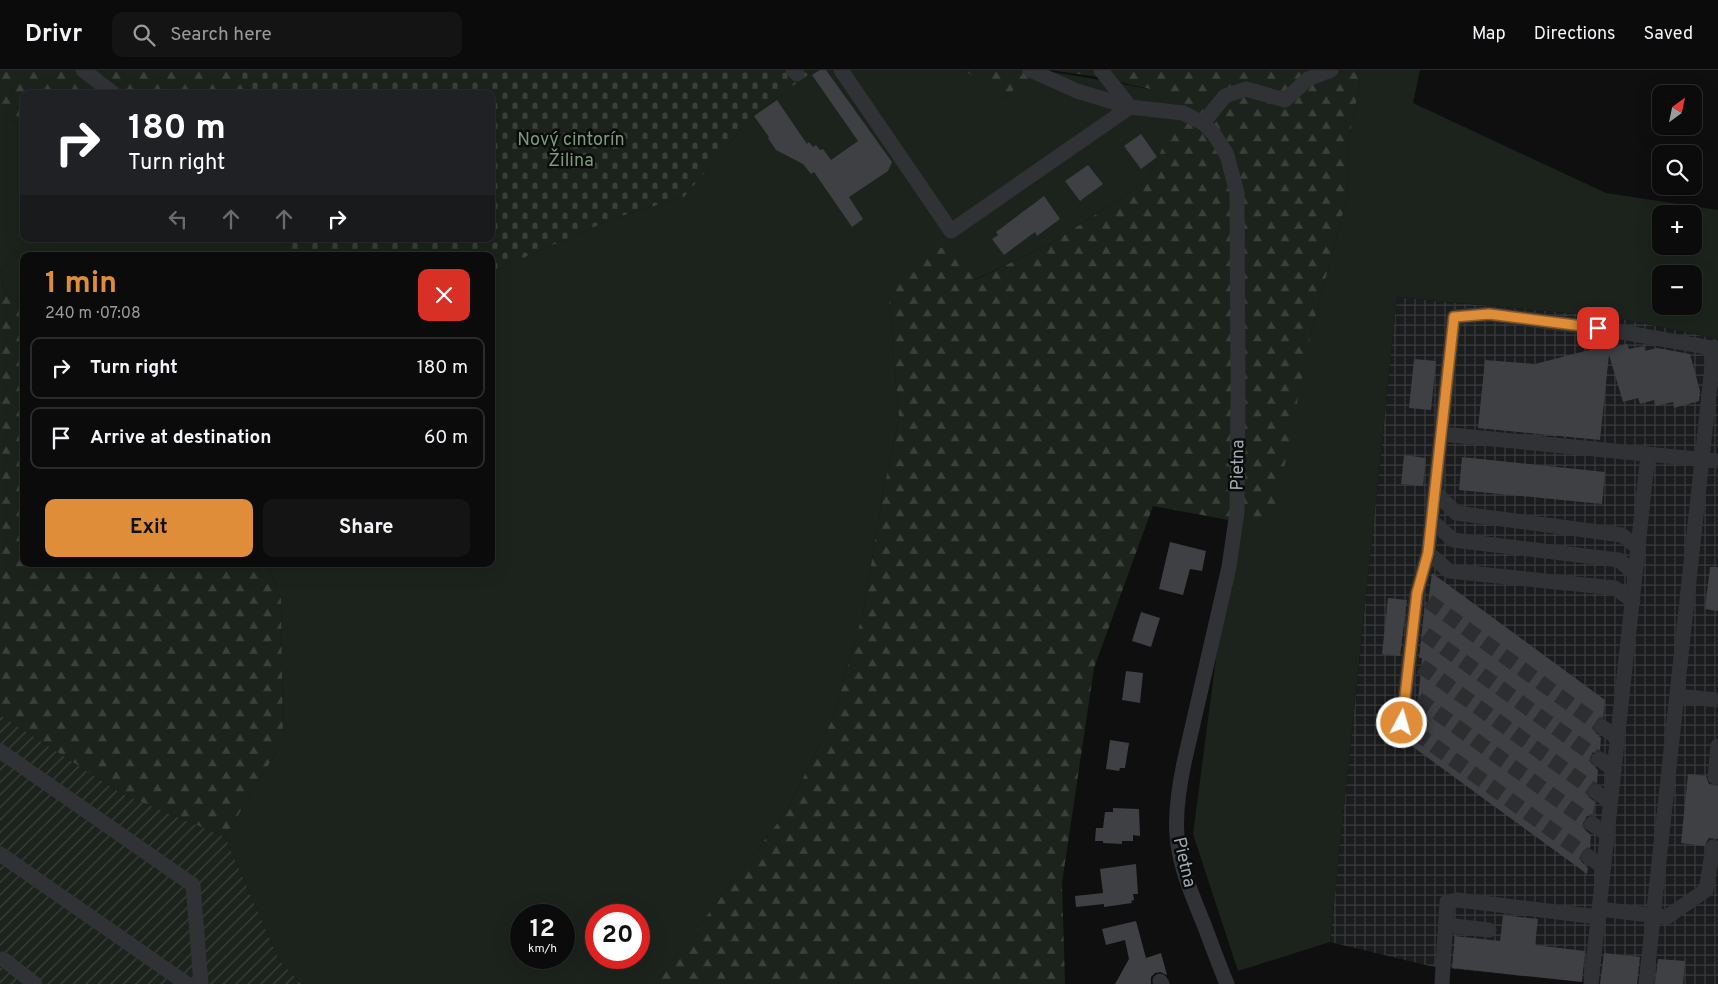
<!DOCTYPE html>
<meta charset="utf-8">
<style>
:root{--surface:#0b0b0c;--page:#141415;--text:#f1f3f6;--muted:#9a9b9d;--line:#2b2b2d;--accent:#df8d38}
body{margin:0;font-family:Overpass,sans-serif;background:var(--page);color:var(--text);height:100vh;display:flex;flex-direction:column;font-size:19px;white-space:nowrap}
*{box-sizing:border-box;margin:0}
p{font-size:16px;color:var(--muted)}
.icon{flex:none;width:28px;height:28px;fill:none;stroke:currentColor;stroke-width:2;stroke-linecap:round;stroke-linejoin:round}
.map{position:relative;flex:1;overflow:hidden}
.drawer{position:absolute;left:20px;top:182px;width:475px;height:315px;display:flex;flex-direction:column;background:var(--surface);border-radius:10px;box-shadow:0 5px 20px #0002,0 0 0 1px var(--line)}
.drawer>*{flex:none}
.top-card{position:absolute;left:20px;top:20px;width:475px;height:152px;border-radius:10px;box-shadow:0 5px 20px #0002,0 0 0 1px var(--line);background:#202124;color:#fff;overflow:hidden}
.needle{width:32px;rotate:33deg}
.tools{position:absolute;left:1652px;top:15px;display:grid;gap:10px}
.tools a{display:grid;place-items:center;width:50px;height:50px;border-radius:10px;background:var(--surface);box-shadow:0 5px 20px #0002,0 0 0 1px var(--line);font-size:25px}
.speed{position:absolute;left:510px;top:834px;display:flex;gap:10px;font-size:25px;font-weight:700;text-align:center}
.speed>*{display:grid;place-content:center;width:65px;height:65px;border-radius:50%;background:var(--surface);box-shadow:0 5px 20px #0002,0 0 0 1px var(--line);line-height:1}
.speed small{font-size:12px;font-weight:400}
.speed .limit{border:8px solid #d22;background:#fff;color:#111}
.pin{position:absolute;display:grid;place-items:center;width:42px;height:42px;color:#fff;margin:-21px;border-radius:10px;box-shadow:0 2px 8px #0006}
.me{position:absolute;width:55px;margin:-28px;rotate:6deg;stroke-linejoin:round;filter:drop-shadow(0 0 4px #0008)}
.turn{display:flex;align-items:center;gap:18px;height:105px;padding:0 25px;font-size:22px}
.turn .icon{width:65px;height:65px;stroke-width:2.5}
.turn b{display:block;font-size:35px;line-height:42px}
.lanes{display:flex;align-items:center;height:48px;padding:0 25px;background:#0003;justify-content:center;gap:25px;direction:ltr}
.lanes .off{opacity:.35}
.round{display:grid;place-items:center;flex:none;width:52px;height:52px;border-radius:10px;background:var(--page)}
.overview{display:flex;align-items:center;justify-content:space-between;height:85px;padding:0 25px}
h1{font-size:30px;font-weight:700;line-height:38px;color:var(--accent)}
.primary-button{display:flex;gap:10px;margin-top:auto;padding:10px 25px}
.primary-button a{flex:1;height:58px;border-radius:10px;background:var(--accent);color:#111;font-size:20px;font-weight:700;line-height:58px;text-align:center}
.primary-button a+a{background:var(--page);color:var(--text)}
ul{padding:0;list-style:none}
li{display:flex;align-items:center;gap:15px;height:62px;margin:0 10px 8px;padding:0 15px;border:2px solid var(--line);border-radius:10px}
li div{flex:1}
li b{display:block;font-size:19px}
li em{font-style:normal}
header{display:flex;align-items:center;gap:30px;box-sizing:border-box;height:70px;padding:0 25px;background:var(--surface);border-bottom:1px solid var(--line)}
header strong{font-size:24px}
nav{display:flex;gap:28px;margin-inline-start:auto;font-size:18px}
.search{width:350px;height:45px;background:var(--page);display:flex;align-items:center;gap:12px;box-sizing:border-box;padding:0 18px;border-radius:10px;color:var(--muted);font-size:19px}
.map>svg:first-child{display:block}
</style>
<header>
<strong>Drivr</strong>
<div class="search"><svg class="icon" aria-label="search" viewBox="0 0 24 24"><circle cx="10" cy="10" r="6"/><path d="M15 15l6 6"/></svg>Search here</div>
<nav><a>Map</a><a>Directions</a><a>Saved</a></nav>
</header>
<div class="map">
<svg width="1718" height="914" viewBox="0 0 1718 914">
<defs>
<pattern id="industrial-grid" width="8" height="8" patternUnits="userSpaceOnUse" patternTransform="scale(1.25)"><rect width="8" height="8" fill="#1b1c1d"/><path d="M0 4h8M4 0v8" fill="none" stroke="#393a3b"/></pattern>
<pattern id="forest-firs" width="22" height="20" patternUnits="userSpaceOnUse" patternTransform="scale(1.25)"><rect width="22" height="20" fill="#1c231c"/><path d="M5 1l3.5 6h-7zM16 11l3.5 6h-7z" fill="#3a403a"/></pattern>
<pattern id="cemetery-stones" width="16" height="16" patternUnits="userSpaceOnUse" patternTransform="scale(1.25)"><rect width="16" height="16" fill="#1c231c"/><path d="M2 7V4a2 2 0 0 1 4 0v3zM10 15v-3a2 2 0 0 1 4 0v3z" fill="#3a403a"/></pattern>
<pattern id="garden-furrows" width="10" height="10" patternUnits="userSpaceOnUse" patternTransform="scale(1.25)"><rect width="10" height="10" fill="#1c231c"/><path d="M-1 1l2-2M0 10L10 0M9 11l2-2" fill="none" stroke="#3a403a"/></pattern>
</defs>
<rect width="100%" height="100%" fill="#0f0f10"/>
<!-- industrial -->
<path fill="url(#industrial-grid)" d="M1397,227L1618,248L1718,269V914H1603L1443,898L1430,896L1330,872Z"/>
<!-- grass -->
<g fill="#1c231c" fill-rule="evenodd">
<path d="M815,0H964L1002,29C1012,22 1029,5 1039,1C1053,0 1165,22 1187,26L1147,111L1052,173L974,210L955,181L889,230L899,349L882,427L864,539L833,648L786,742L663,903L648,914H302L279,890L225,767L283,671L281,529L268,494H491V202L615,148L684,127L754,44ZM521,845H564V888H521ZM596,845H639V888H596Z"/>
<path d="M1357,0H1420L1413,33L1606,123L1718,140V269L1618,248L1397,227L1330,872L1238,901L1193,764L1234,451L1311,263L1347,128L1349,68L1360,13ZM1661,144H1694V176H1661ZM1661,204H1694V236H1661Z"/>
<path d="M0,45L24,56V169H281L286,186H24V238L4,223L0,198Z"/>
</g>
<!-- forest -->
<g fill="url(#forest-firs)">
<path d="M0,0H240L246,24H24V56L0,45Z"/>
<path d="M964,0H1040L1002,29Z"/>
<path d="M1050,0H1357L1360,13L1349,68L1347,128L1311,263L1275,444L1234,451L1153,436L1094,598L1062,813L1065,914H648L663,903L786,742L833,648L864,539L882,427L899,349L889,230L906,195L930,175L955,181L975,210L1052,173L1147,111L1186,27L1092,6Z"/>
<path d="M0,198L4,223L24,238V494H268L281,529L283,671L225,767L122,724L0,645Z"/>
</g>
<!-- cemetery -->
<path fill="url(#cemetery-stones)" d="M240,0H815L754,44L684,127L615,148L491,202V186H286L281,169H491V24H246Z"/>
<!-- garden -->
<path fill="url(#garden-furrows)" d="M0,645L122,724L225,767L279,890L302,914H0Z"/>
<!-- building -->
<g fill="#3e4043">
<path d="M820,0H826L892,92L888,101L849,127L863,149L852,157L814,102L811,104L803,94L776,80L768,68L769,67L754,46L777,30L807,74L809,72L813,77L816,75L820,80L823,79L831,90L858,71L812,5Z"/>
<path d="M1141,64L1157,87L1141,99L1124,76Z"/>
<path d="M1088,95L1103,114L1080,131L1065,111Z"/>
<path d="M1044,126L1060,149L1037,166L1035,162L1004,185L992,169L998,165L996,162Z"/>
<path d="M1611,272L1610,278L1627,274L1629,279L1644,276L1645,281L1657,278L1690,284L1700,321L1699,331L1674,338L1673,332L1656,336L1654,330L1640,334L1638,328L1623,332L1609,285L1600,370L1478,358L1485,290L1535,294L1593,279L1592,277Z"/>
<path d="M1414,289L1436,291L1431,340L1409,338Z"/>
<path d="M1404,385L1426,388L1423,416L1401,414Z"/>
<path d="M1462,387L1605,402L1602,434L1459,420Z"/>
<path d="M1170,472L1206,481L1202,501L1190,499L1183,525L1159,519Z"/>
<path d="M1710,497H1718V541L1705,539Z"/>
<path d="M1432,503L1605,630L1603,648L1598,649L1593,656L1594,661L1601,668L1600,680L1592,683L1590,688L1591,693L1598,700L1597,713L1592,714L1587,721L1588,726L1595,732L1593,745L1587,746L1583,753L1584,759L1591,765L1590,778L1585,779L1580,786L1581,791L1588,798L1587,804L1413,677V671L1419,670L1424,663L1423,658L1416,651L1422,588H1419L1425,532L1428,533Z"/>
<path d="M1388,528L1407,530L1400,586L1382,584Z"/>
<path d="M1141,542L1160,548L1151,577L1132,571Z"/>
<path d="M1126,601L1143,603L1140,633L1122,630Z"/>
<path d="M1110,670L1129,673L1125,698H1120L1119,701L1106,699Z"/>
<path d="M1688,704L1706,706L1709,714L1718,716V769L1709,768L1704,776L1681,773Z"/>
<path d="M1113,738L1139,739L1140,766L1133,765V771H1122V774L1103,773V771H1095L1096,758H1103L1105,742H1113Z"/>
<path d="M1136,794L1138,824H1133L1134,830L1131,831L1132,833L1104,837V834L1076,837L1075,826L1103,823L1100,799Z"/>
<path d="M1503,845L1538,849L1535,875L1585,881L1582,912L1452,898L1455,866L1500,871Z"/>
<path d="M1136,851L1146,888L1161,883L1167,905L1160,902L1155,903L1151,907V914H1115L1129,889L1125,870L1106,875L1102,859Z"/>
<path d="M1604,883L1640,887L1637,914H1600Z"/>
<path d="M1658,889L1685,891L1683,914H1655Z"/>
</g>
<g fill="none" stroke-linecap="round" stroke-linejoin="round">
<!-- minor-tunnel -->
<g stroke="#2c2e30" stroke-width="15" stroke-dasharray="15 8" stroke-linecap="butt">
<path d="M1428,531L1602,657"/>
<path d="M1425,564L1599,689"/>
<path d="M1421,596L1596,722"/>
<path d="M1418,629L1592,754"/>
<path d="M1415,662L1589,787"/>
</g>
<!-- minor -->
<g stroke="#313235" stroke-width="15">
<path d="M83,0L114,24"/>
<path d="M793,0L797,4"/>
<path d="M841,0L951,161L1130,37L1101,0"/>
<path d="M1030,0L1077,21L1130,37L1183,43L1203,53L1214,64L1227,85L1237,123L1238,314L1237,442L1229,497L1184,693C1179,717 1175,741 1177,765C1179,797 1193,827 1205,857C1212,876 1219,895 1227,914"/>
<path d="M1203,53L1225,26L1246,19L1285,30L1308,9L1331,0"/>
<path d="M1441,364L1718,391"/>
<path d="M1435,422L1456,443L1622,465L1638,478"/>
<path d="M1431,450L1453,470L1619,490L1635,504"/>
<path d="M1428,483L1449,501L1615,518L1633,531"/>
<path d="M1677,626L1718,630"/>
<path d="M1602,657L1618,668"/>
<path d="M1415,662L1402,653L1417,523L1428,483L1454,247L1489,244L1616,261L1718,279"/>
<path d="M0,681L193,815L201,914"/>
<path d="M1599,689L1614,700"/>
<path d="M1715,707L1718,676"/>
<path d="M1596,722L1610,732"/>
<path d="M1592,754L1607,764"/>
<path d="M0,784L187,914"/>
<path d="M1589,787L1603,797"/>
<path d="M1599,839L1667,847L1706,820L1713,777"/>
<path d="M1446,855L1489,860"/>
<path d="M3,889L35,914"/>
<path d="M1160,911L1162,914"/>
<path d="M1442,914L1447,832L1458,830L1598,847"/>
<path d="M1591,914L1648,384"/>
<path d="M1646,914L1714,277"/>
</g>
</g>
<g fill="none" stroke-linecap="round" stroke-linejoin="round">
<!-- route casing -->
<g stroke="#915c24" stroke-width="12">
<path id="route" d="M1402,653L1417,523L1428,483L1454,247L1489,244L1598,258"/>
</g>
<!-- route -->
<use href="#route" stroke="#df8d38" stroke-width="9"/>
</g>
<g text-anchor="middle" stroke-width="5" stroke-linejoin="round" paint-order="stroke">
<!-- park labels -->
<g font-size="18" fill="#7d9a7a" stroke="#0a0b0b">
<text x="571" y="75">Nový cintorín<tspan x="571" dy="21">Žilina</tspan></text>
</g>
<!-- street labels -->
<g font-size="18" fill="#a2a8b0" stroke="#0a0b0b">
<text transform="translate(1237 395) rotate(-89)" y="6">Pietna</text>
<text transform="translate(1185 792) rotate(77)" y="6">Pietna</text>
</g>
</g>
</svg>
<div class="tools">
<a><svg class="needle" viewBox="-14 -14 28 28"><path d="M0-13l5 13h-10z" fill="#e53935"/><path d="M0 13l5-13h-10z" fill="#9a9b9d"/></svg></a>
<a><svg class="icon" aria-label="search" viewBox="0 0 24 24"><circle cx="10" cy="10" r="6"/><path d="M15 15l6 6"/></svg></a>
<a>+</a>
<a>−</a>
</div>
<div class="speed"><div>12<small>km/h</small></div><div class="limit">20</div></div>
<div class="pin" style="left:1598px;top:258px;background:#d93025"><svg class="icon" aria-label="arrive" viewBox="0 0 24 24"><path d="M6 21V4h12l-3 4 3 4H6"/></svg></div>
<svg class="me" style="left:1402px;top:653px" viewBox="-20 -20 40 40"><circle r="17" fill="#df8d38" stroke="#fff" stroke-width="3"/><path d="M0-11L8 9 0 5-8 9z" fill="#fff"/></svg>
<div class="top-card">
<div class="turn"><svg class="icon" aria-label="right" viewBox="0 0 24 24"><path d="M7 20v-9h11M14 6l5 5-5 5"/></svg><div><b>180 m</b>Turn right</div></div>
<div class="lanes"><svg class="icon off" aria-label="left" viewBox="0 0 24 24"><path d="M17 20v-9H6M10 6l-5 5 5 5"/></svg><svg class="icon off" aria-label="ahead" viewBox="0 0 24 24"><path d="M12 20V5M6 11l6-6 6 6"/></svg><svg class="icon off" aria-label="ahead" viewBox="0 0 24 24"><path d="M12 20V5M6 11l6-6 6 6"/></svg><svg class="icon" aria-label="right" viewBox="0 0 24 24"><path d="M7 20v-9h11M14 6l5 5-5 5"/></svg></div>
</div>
<section class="drawer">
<div class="overview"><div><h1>1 min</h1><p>240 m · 07:08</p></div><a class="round" style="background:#d93025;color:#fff"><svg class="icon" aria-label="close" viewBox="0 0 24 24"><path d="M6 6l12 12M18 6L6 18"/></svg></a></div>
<ul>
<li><svg class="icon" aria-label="right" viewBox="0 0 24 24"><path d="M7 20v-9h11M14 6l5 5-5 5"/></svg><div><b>Turn right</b></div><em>180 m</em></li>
<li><svg class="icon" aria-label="arrive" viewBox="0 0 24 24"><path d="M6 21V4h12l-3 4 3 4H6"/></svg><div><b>Arrive at destination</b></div><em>60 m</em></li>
</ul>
<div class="primary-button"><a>Exit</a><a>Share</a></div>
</section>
</div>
